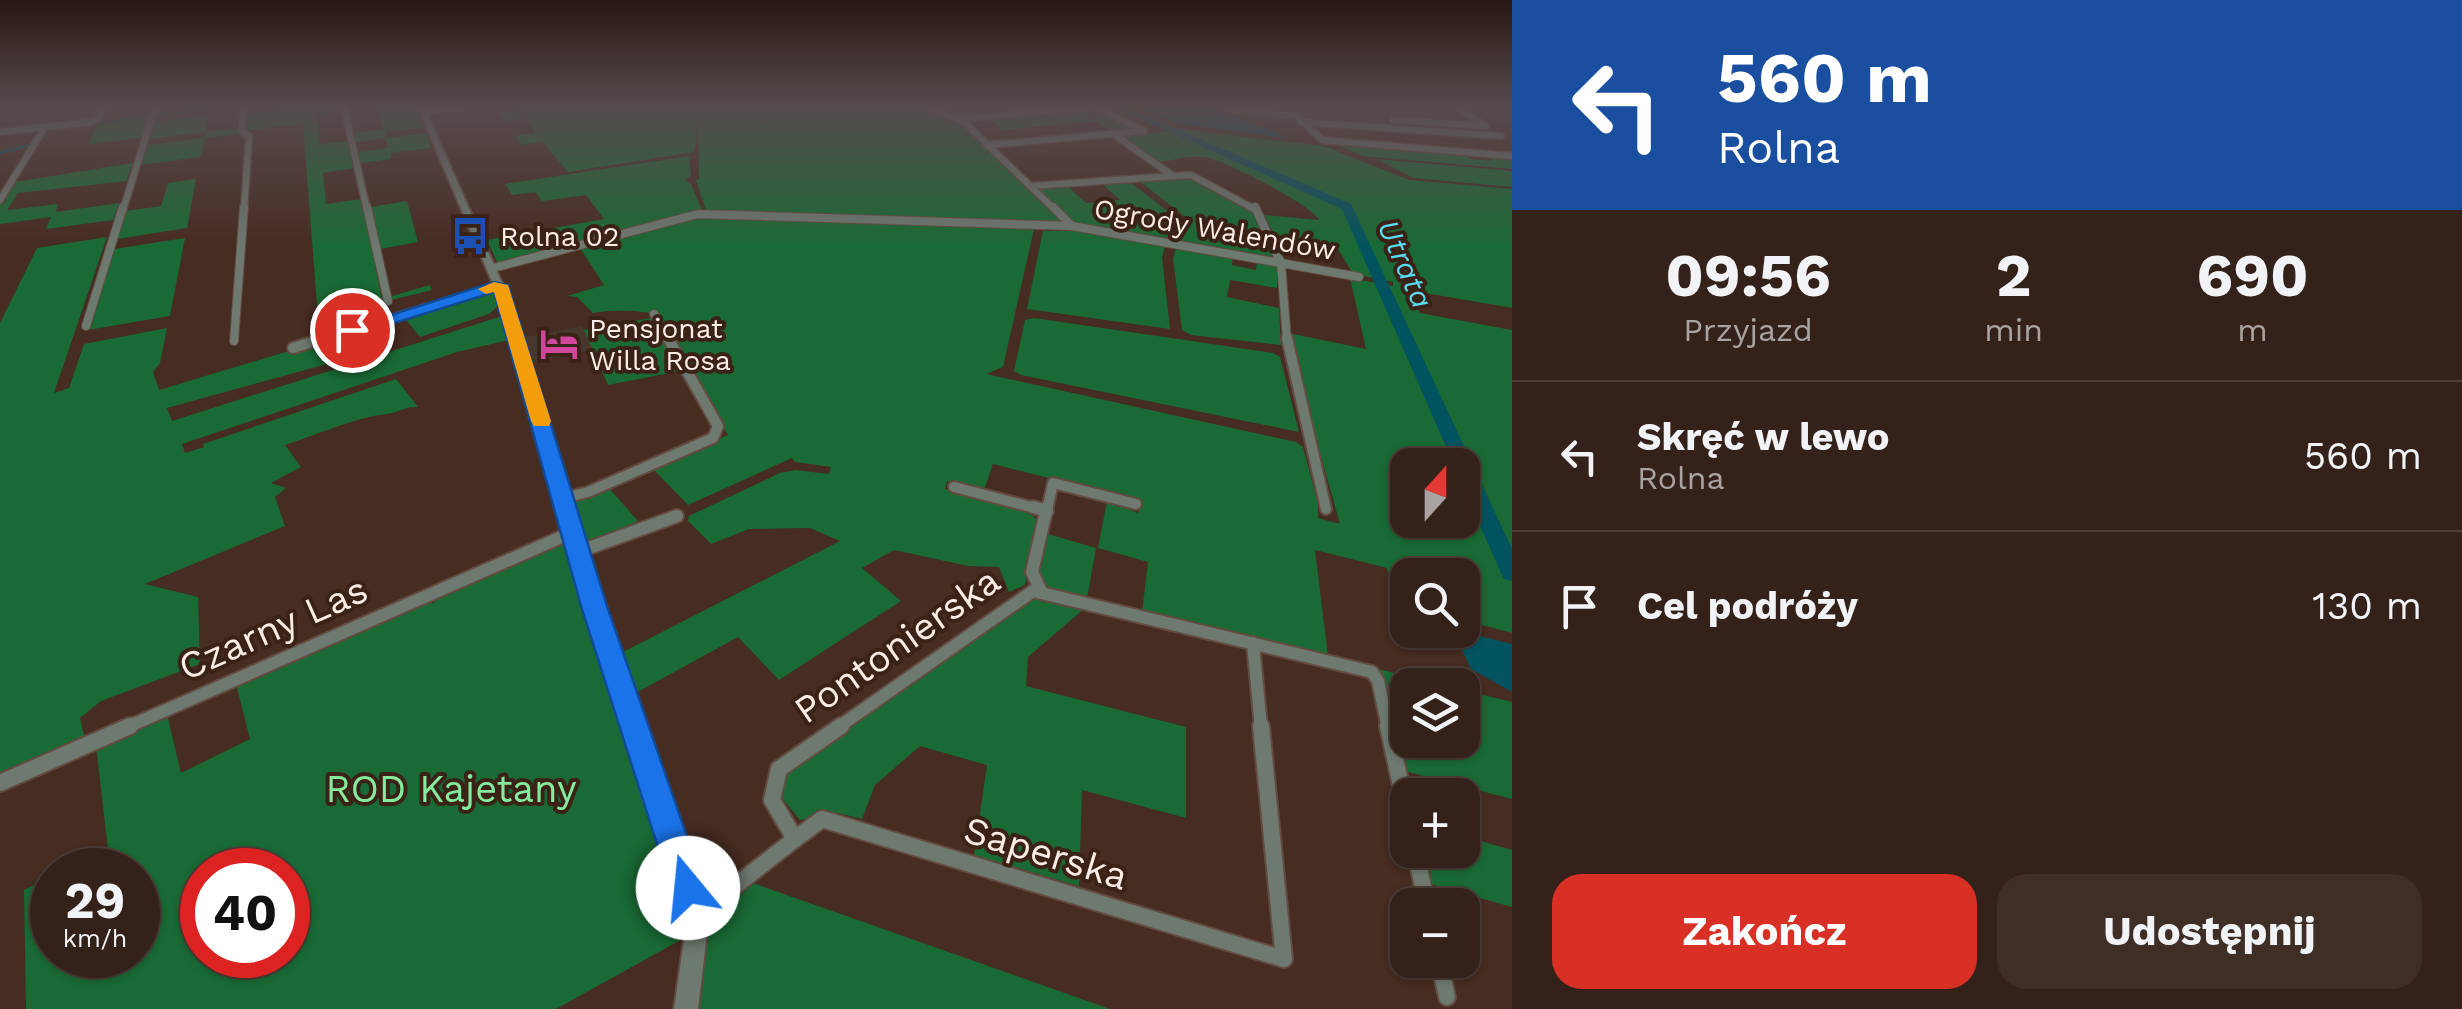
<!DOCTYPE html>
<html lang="pl">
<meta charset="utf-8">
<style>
:root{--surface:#342119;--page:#3f2e26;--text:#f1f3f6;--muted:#a9a3a2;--line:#4e3e38;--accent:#d93025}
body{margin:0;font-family:"Work Sans",sans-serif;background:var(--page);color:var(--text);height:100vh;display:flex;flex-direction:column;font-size:38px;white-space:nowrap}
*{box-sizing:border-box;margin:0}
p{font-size:32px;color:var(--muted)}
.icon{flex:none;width:55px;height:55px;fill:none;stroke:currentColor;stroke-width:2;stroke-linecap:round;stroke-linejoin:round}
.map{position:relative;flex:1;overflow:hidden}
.sheet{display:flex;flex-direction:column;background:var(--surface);width:950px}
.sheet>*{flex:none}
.top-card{background:#1a4fa0;color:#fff;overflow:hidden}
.needle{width:65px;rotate:21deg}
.fabs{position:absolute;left:1390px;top:448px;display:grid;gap:20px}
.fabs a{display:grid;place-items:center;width:90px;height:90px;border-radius:20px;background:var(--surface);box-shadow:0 2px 8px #0004,0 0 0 2px var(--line);font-size:50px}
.speed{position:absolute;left:30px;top:848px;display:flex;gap:20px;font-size:50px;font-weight:700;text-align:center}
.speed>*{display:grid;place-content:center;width:130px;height:130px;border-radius:50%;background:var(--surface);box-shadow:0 2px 8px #0004,0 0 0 2px var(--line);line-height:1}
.speed small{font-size:25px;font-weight:400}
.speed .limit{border:15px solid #d22;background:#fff;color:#111}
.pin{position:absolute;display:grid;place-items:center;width:85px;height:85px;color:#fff;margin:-42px;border:5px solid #fff;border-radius:50%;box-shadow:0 2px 10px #0007}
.me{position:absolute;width:110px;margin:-55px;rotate:343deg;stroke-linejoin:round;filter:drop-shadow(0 0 8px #0008)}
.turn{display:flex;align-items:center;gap:35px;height:210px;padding:0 40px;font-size:45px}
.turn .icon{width:130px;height:130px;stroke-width:2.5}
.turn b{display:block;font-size:70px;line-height:85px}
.eta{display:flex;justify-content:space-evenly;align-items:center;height:170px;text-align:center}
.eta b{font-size:60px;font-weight:700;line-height:70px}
.cta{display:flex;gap:20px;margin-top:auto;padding:20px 40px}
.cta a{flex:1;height:115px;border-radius:30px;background:var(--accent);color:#fff;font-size:40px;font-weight:700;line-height:115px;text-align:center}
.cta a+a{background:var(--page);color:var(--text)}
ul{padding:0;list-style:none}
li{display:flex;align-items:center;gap:30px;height:150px;padding:0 40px;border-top:2px solid var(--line)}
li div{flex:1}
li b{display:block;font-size:38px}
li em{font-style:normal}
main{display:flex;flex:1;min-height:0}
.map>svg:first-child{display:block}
</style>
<main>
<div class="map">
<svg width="1512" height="1009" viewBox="0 0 1512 1009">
<rect width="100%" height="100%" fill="#462c21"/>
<!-- commercial -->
<path fill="#48372c" d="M582,326L593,350L533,362L525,337Z"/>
<!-- green -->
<g fill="#196a34" fill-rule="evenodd">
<path d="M276,107H342L343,111L317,115L320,144L349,141L355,168L323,173L326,204L361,199L382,299L430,285L432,290L318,318L303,124L244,131L246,113L276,110Z"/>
<path d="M376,107H416L425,127L385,132L386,138L428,133L431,148L391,153V159L361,163L358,152L388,148L385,138L356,142L354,133L383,129Z"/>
<path d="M516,107H923L956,120L1068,226L707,214L696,180L699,179L698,125L694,152L568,172L543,142L521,145L515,136L536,133L526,119L505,121L499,113L518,110Z"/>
<path d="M1088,108L1137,128L1117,132L1093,121L1003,130L989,118Z"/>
<path d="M208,115L206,132L238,128L241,134L205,138L200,157L141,165L148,145L204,138L205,132L150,139L156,121Z"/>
<path d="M149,117L141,138L88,144L98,124Z"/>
<path d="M1179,129L1324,146L1409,180L1512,189V308L1408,290L1420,313L1512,330V633L1463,620L1462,575H1408L1407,607L1395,603L1387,568L1315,550L1328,656L1142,612L1148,562L1098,548L1107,501L1138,513L1140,501L993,464L984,490L947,481L945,489L1026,509L1037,520L1025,585L1009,592L999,567L968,566L894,550L862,568L901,601L779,680L738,637L636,693L621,653L840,541L810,528L749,529L711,544L688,521L689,516L780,473L796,470L829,474L831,467L795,462L792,458L688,505L652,468L728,435L661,317C647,309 609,310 593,313L577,297L567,296L604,285L580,248L703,215L1034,229L1003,367L986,374L1296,442L1303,447L1318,504V518L1340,524L1297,371L1293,334L1366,349L1350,278L1393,286V282L1353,274L1335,244L1276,238L1264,215L1319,220C1312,205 1223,159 1204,157C1190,155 1172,161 1158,162L1123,138ZM1408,465H1462V520H1408Z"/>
<path d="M1332,143L1464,153L1471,159L1492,161L1487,155L1512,157V169L1363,156Z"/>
<path d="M689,156L691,176L685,180L691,184L702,210L498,264L487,240L604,219L586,195L542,201L535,192L512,195L505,184Z"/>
<path d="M1376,159L1512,171V187L1414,178Z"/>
<path d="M133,163L126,181L18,193L7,210L58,204L56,212L119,203L113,220L46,229L51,217L0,224V204L7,201L3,200L15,182Z"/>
<path d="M1191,178L1250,207L1274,257L1179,240L1185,217L1141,182Z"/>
<path d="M196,179L187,228L117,239L126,211L161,206L168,183Z"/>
<path d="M1101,183H1131L1174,216L1168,238L1076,223L1039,190L1067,186L1086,203L1120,200Z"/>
<path d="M407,201L418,242L380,249L371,207Z"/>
<path d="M1043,231H1096L1161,243L1165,247L1162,257L1170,329L1027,309Z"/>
<path d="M107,237L54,393L69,388L84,344L167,328L160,363L153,372L159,390L362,329L378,350L167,408L172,421L502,316L509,340L457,352L182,444L185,453L204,447L203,444L396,379L418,407C405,406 398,413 386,414C353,418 319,434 285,445L301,467L271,483L286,488L275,497L285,526L145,584L198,597L200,664L101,701L80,718L85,740L0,778V323L37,248Z"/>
<path d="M185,238L170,316L88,330L114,249Z"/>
<path d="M1176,248L1233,257L1232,265L1256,270L1257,261L1277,267V288L1230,280L1227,297L1279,308L1281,345L1191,335L1182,330L1173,259Z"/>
<path d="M493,289L498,306L489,314L420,337L403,316Z"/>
<path d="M651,318L680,371L608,385L584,330Z"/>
<path d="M1034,318L1273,353L1280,357L1299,432L1021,375L1014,371L1025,320Z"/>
<path d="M607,486L638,521L585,545L573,501Z"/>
<path d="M1048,534L1096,548L1087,599L1050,590L1038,579Z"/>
<path d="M562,540L663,858L648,867L651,878L668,873L686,937L556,1009H26L24,890L52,876V955H138V870H64L108,849L96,746L167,714L181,773L250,739L236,684L413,606L433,603L441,596L524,562L525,557ZM202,870H288V955H202Z"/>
<path d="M1032,595L1085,608L1028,657L1026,686L1186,727V818L1082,790L1079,886L974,855L987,765L920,746L875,785L862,819L838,813L800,820L777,792L787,773Z"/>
<path d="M1378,669L1444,685H1408V740H1462L1463,690L1512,702V799L1401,770Z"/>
<path d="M1463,836L1512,850V907L1427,883L1419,850H1462Z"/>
<path d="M753,883L1110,1009H698L711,916Z"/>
</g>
<!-- water -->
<g fill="#01545f">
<path d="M1132,107H1211L1287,138L1181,124Z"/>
<path d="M1467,633L1512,644V692L1471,669L1460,645Z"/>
</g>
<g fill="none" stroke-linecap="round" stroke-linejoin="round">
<!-- stream -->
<g stroke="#01545f" stroke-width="2.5">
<path d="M158,115L227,107"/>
<path d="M99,123L149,116"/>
<path d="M0,153L30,145"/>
</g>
<!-- river -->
<path fill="#01545f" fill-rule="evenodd" d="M1113,107H1126L1351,204L1512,549V581L1504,579L1501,573L1462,485V465H1454L1342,209Z"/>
<!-- minor-far4 casing -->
<g stroke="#634b41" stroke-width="9">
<g id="minor-far4">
<path d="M344,107L367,210"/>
<path d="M929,107L964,122L1055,210"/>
<path d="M1096,107L1144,131"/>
<path d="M1225,107L1249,113L1292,115"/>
<path d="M1455,107L1481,123"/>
<path d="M423,112L463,107"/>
<path d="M1298,117L1322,140L1512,156"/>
<path d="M960,119L1087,107"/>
<path d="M1393,120L1486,126"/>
<path d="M1301,122L1501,136"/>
<path d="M0,132L91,122L99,118L104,107"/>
<path d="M987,145L1144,131"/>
<path d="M1173,176L1191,175L1256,210"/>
<path d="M1031,186L1173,176L1115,135"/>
<path d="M0,200L45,127"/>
<path d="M123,210L155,107"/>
<path d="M244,210L249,136L242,131L244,107"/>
</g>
</g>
<!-- minor-far3 casing -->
<g stroke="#634b41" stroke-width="10">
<g id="minor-far3">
<path d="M367,207L388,301"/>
<path d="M1053,207L1072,226"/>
<path d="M1255,207L1281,263L1287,341"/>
<path d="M493,268L698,214L1072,226L1359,277"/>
<path d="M654,314L669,341"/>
<path d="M86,326L123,207"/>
<path d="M234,341L244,207"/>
<path d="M317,341L500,285"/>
</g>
</g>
<!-- minor-far2 casing -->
<g stroke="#634b41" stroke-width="14">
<g id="minor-far2">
<path d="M1287,338L1326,509"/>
<path d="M293,348L325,338"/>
<path d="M954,487L1043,510"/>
<path d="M564,498L588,492L713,438L718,426L668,338"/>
<path d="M1047,510L1053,483L1136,504"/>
</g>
</g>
<!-- minor-far1 casing -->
<g stroke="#634b41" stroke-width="16">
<g id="minor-far1">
<path d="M1033,507L1047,511"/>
<path d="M578,552L677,516"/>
<path d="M1042,593L1032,572L1047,507"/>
<path d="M1253,643L1261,728"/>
<path d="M125,728L573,532"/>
<path d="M837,728L1033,591L1372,672L1378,681L1388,728"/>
</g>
</g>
<!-- minor casing -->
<g stroke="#634b41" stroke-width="20">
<g id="minor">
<path d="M1388,726L1408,818"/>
<path d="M0,783L130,726"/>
<path d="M795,839L822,819L1284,959L1261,726"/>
<path d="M1415,850L1427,905"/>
<path d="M693,912L716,901L795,839L772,800L779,769L841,726"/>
<path d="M1439,960L1447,997"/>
</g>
</g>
<!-- tertiary casing -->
<g stroke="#634b41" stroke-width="4">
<path id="tertiary" d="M418,107H424L514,310L602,606L689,855L707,933L698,1009H674L685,933L669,855L586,606L504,310Z"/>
</g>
<!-- minor-far4 -->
<use href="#minor-far4" stroke="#6e7970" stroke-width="6"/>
<!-- minor-far3 -->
<use href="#minor-far3" stroke="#6e7970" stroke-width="8"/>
<!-- minor-far2 -->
<use href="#minor-far2" stroke="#6e7970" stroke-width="10"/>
<!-- minor-far1 -->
<use href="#minor-far1" stroke="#6e7970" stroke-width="12"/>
<!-- minor -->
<use href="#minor" stroke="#6e7970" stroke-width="16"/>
<!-- tertiary -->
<use href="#tertiary" fill="#6e7970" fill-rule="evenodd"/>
</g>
<!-- sky -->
<linearGradient id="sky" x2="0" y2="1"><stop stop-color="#261812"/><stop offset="0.43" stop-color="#574b4e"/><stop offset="1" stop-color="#574b4e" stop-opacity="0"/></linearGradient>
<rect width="1512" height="248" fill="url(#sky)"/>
<!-- route -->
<path fill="#1a73e8" stroke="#114b97" stroke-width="2.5" d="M494,282L508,285L607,606L705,888L700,901L688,906L676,901L671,888L581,606L494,292L359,334L344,330Z"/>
<!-- slow -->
<path fill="#f59e0b" d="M494,282L508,285L551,421L549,426H534L531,421L494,292L486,294L478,289Z"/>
<!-- icons -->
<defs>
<g id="bus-bare" transform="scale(3)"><path d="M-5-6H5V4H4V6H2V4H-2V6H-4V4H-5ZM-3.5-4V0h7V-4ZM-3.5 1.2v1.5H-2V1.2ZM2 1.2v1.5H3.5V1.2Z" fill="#1a4fb4" stroke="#3b2217" stroke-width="2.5" paint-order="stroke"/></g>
<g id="hotel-bare" transform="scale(3)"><path d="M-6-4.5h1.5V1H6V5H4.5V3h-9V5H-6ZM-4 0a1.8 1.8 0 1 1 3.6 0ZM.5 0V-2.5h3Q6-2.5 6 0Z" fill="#d1479c" stroke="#3b2217" stroke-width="2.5" paint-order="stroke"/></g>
</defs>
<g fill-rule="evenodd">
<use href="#bus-bare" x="470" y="236"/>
<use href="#hotel-bare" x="559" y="344"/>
</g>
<g text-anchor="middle" stroke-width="8" stroke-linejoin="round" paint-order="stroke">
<!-- far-street labels -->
<g font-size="28" fill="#feede6" stroke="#3b2217">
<text transform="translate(1215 229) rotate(10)" y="10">Ogrody Walendów</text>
</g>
<!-- far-poi labels -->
<g font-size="28" fill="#feede6" stroke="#3b2217" text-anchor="start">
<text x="500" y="246">Rolna 02</text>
<text x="589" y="338">Pensjonat<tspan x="589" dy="32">Willa Rosa</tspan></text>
</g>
<!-- far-water labels -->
<g font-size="30" font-style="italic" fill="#59ddf3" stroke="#3b2217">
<text transform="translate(1405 264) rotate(66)" y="10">Utrata</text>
</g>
<!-- near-street labels -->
<g font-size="38" fill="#feede6" stroke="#3b2217">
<text transform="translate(273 628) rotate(-24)" y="13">Czarny Las</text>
<text transform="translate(897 645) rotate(-35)" y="13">Pontonierska</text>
<text transform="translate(1046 853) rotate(17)" y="13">Saperska</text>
</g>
<!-- near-park labels -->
<g font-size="38" fill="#84eb9c" stroke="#3b2217">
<text x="451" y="802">ROD Kajetany</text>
</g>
</g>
</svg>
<div class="fabs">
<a><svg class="needle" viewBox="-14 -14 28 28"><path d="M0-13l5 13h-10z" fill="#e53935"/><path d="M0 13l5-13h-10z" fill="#a9a3a2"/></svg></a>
<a><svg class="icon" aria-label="search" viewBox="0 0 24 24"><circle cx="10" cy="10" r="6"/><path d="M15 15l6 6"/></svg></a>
<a><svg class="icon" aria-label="layers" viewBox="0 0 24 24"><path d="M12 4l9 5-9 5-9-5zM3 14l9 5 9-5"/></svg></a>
<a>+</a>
<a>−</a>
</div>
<div class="speed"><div>29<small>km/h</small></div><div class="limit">40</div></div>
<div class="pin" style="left:352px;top:330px;background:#d93025"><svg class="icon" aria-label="arrive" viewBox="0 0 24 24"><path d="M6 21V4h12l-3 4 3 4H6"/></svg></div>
<svg class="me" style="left:688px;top:888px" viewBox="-20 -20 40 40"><circle r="19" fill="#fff"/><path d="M0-13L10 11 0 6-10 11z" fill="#1a73e8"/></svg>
</div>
<section class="sheet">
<div class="top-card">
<div class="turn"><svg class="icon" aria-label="left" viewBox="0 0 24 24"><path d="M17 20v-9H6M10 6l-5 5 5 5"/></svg><div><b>560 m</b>Rolna</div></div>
</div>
<div class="eta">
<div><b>09:56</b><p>Przyjazd</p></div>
<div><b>2</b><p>min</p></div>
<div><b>690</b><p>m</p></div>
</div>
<ul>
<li><svg class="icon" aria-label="left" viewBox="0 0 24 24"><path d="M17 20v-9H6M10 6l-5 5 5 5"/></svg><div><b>Skręć w lewo</b><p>Rolna</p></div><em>560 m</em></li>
<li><svg class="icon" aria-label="arrive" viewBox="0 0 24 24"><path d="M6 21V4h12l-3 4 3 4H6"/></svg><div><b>Cel podróży</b></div><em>130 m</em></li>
</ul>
<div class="cta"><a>Zakończ</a><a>Udostępnij</a></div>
</section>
</main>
